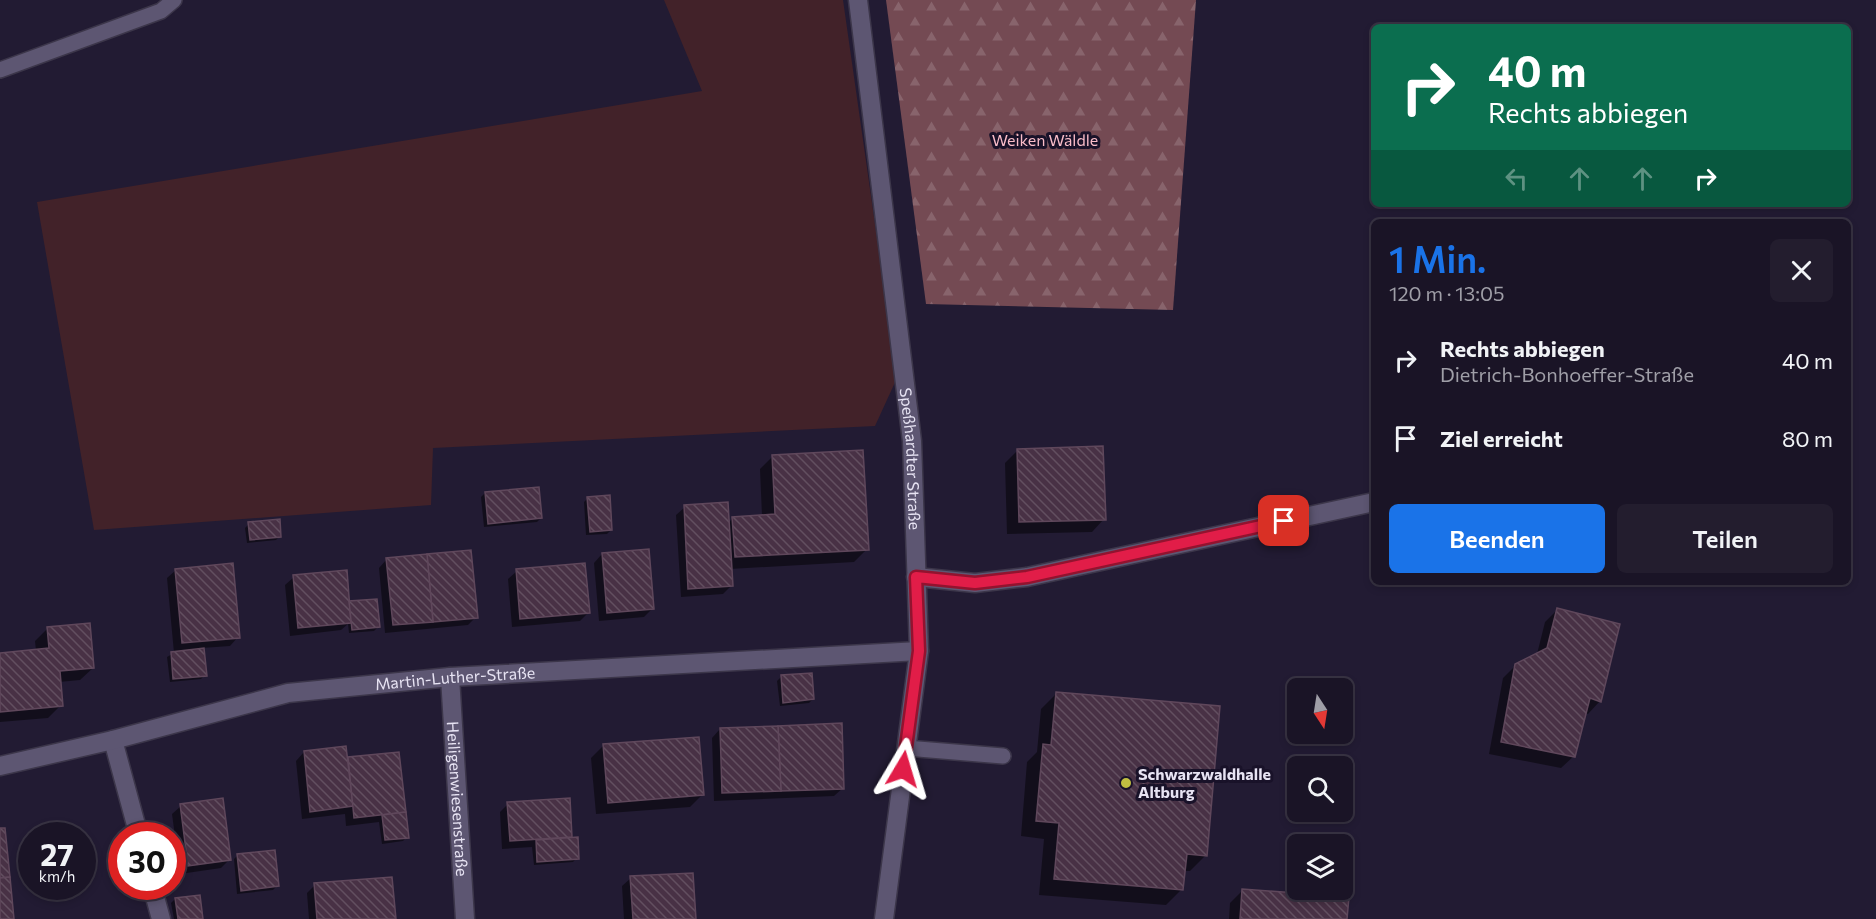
<!DOCTYPE html>
<html lang="de">
<meta charset="utf-8">
<style>
:root{--surface:#1a1426;--page:#231d2e;--text:#f1f3f6;--muted:#9f9ea7;--line:#383343;--accent:#1a73e8}
body{margin:0;font-family:Commissioner,sans-serif;background:var(--page);color:var(--text);height:100vh;display:flex;flex-direction:column;font-size:22px;white-space:nowrap}
*{box-sizing:border-box;margin:0}
p{font-size:20px;color:var(--muted)}
.icon{flex:none;width:33px;height:33px;fill:none;stroke:currentColor;stroke-width:2;stroke-linecap:round;stroke-linejoin:round}
.map{position:relative;flex:1;overflow:hidden}
.sheet{position:absolute;left:1371px;top:219px;width:480px;height:366px;display:flex;flex-direction:column;background:var(--surface);border-radius:9px;box-shadow:0 3px 9px #0003,0 0 0 2px var(--line)}
.sheet>*{flex:none}
.top-card{position:absolute;left:1371px;top:24px;width:480px;height:183px;border-radius:9px;box-shadow:0 3px 9px #0003,0 0 0 2px var(--line);background:#0b6e4f;color:#fff;overflow:hidden}
.needle{width:39px;rotate:168deg}
.controls{position:absolute;left:1287px;top:678px;display:grid;gap:12px}
.controls a{display:grid;place-items:center;width:66px;height:66px;border-radius:9px;background:var(--surface);box-shadow:0 3px 9px #0003,0 0 0 2px var(--line);font-size:30px}
.speed{position:absolute;left:18px;top:822px;display:flex;gap:12px;font-size:30px;font-weight:700;text-align:center}
.speed>*{display:grid;place-content:center;width:78px;height:78px;border-radius:50%;background:var(--surface);box-shadow:0 3px 9px #0003,0 0 0 2px var(--line);line-height:1}
.speed small{font-size:15px;font-weight:400}
.speed .limit{border:9px solid #d22;background:#fff;color:#111}
.pin{position:absolute;display:grid;place-items:center;width:51px;height:51px;color:#fff;margin:-26px;border-radius:12px;box-shadow:0 3px 9px #0006}
.me{position:absolute;width:66px;margin:-33px;rotate:7deg;stroke-linejoin:round;filter:drop-shadow(0 0 4px #0008)}
.turn{display:flex;align-items:center;gap:21px;height:126px;padding:0 18px;font-size:27px}
.turn .icon{width:78px;height:78px;stroke-width:2.5}
.turn b{display:block;font-size:42px;line-height:51px}
.lanes{display:flex;align-items:center;height:57px;padding:0 18px;background:#0003;justify-content:center;gap:30px;direction:ltr}
.lanes .off{opacity:.35}
.round{display:grid;place-items:center;flex:none;width:63px;height:63px;border-radius:9px;background:var(--page)}
.summary{display:flex;align-items:center;justify-content:space-between;height:102px;padding:0 18px}
h1{font-size:36px;font-weight:600;line-height:45px;color:var(--accent)}
.cta{display:flex;gap:12px;margin-top:auto;padding:12px 18px}
.cta a{flex:1;height:69px;border-radius:9px;background:var(--accent);color:#fff;font-size:24px;font-weight:600;line-height:69px;text-align:center}
.cta a+a{background:var(--page);color:var(--text)}
ul{padding:0;list-style:none}
li{display:flex;align-items:center;gap:18px;height:78px;padding:0 18px}
li div{flex:1}
li b{display:block;font-size:22px}
li em{font-style:normal}
.map>svg:first-child{display:block}
</style>
<div class="map">
<svg width="1876" height="919" viewBox="0 0 1876 919">
<defs>
<pattern id="forest-firs" width="22" height="20" patternUnits="userSpaceOnUse" patternTransform="scale(1.5)"><rect width="22" height="20" fill="#744a53"/><path d="M5 1l3.5 6h-7zM16 11l3.5 6h-7z" fill="#88646c"/></pattern>
<pattern id="building-back-hatch" width="6" height="6" patternUnits="userSpaceOnUse" patternTransform="scale(1.5)"><rect width="6" height="6" fill="#483145"/><path d="M-1 5l2 2M0 0l6 6M5-1l2 2" fill="none" stroke="#624f60"/></pattern>
</defs>
<rect width="100%" height="100%" fill="#221b33"/>
<!-- green -->
<path fill="#422229" d="M664,0H843L897,378L875,426L433,448L431,505L94,530L37,202L702,91Z"/>
<!-- forest -->
<path fill="url(#forest-firs)" d="M886,0H1196L1173,310L926,304Z"/>
<!-- shadow -->
<g fill="#0007">
<path d="M1018,450L1104,519L1092,532L1007,534L1005,463Z"/>
<path d="M772,457L867,549L854,562L730,569L731,586L723,594L681,597L676,515L685,507L728,523L733,518L762,516L760,469Z"/>
<path d="M485,493L541,518L537,522L484,527L481,497Z"/>
<path d="M588,498L611,530L607,534L586,535L584,502Z"/>
<path d="M249,524L280,536L276,540L247,543L245,528Z"/>
<path d="M602,554L653,608L644,617L599,621L594,563Z"/>
<path d="M387,559L476,617L468,625L385,633L379,568Z"/>
<path d="M176,570L238,637L230,646L202,648L205,675L201,679L170,682L167,657L174,653L167,578Z"/>
<path d="M517,571L588,613L580,621L512,627L508,579Z"/>
<path d="M294,577L348,605L378,627L374,631L349,633L348,624L341,630L290,636L285,585Z"/>
<path d="M1557,610L1600,701L1588,714L1585,713L1574,756L1561,768L1489,754L1503,678L1516,665L1537,654L1545,622Z"/>
<path d="M48,628L93,668L80,680L59,682L61,705L48,718L0,722V654L36,651L35,641Z"/>
<path d="M781,677L813,699L809,703L780,706L777,681Z"/>
<path d="M1057,693L1206,855L1190,871H1184L1182,889L1166,905L1039,895L1044,839L1021,836L1027,762L1037,752L1041,709Z"/>
<path d="M720,729L843,788L834,796L714,801L712,738Z"/>
<path d="M603,746L703,794L690,807L596,814L591,758Z"/>
<path d="M304,752L346,759L398,754L407,837L403,841L382,844L379,822L346,826L345,814L302,819L296,761Z"/>
<path d="M508,804L571,836L568,839L577,858L573,862L534,865L532,847L502,849L500,812Z"/>
<path d="M181,806L229,860L221,868L180,874L172,814Z"/>
<path d="M238,855L277,886L273,890L237,894L234,859Z"/>
<path d="M631,878L694,919H624L622,886Z"/>
<path d="M315,885L395,919H309L307,893Z"/>
<path d="M1243,890L1345,919H1229L1230,903Z"/>
<path d="M175,899L202,919H174L171,903Z"/>
</g>
<!-- building -->
<g fill="url(#building-back-hatch)" stroke="#5f475b" stroke-width="1.5">
<path d="M1103,446L1106,520L1019,522L1017,449Z"/>
<path d="M863,450L869,550L735,557L732,517L775,514L772,455Z"/>
<path d="M539,487L542,518L488,524L485,492Z"/>
<path d="M610,495L612,530L590,532L587,497Z"/>
<path d="M728,502L733,586L688,589L684,505Z"/>
<path d="M280,519L281,537L250,540L248,522Z"/>
<path d="M649,549L654,609L607,613L602,553Z"/>
<path d="M471,550L478,618L433,622L427,554Z"/>
<path d="M427,554L433,622L393,625L386,558Z"/>
<path d="M233,563L240,638L182,643L175,569Z"/>
<path d="M585,563L590,613L520,619L516,569Z"/>
<path d="M347,570L351,623L298,628L293,575Z"/>
<path d="M377,599L380,627L352,630L349,601Z"/>
<path d="M1557,608L1620,624L1601,702L1590,698L1575,757L1501,742L1515,664L1547,648Z"/>
<path d="M90,623L94,668L60,671L63,706L0,712V653L49,648L47,627Z"/>
<path d="M204,648L207,676L173,679L171,652Z"/>
<path d="M812,673L814,699L783,703L781,675Z"/>
<path d="M1056,692L1220,706L1207,856L1187,854L1183,890L1054,879L1059,823L1036,821L1043,744L1051,745Z"/>
<path d="M842,723L844,789L781,791L778,726Z"/>
<path d="M778,726L781,791L722,793L720,728Z"/>
<path d="M699,737L704,795L608,803L603,744Z"/>
<path d="M346,746L353,806L310,812L304,751Z"/>
<path d="M399,752L406,812L354,818L348,757Z"/>
<path d="M223,798L231,860L188,866L180,804Z"/>
<path d="M570,798L572,837L510,841L507,802Z"/>
<path d="M406,812L409,838L385,840L382,815Z"/>
<path d="M0,828H5L10,877L0,878Z"/>
<path d="M578,837L579,859L537,862L536,840Z"/>
<path d="M275,850L279,886L241,891L237,854Z"/>
<path d="M693,873L696,919H633L630,876Z"/>
<path d="M10,877L14,919H0V878Z"/>
<path d="M392,877L396,919H317L314,883Z"/>
<path d="M1242,889L1349,897L1347,919H1240Z"/>
<path d="M200,895L203,919H178L175,898Z"/>
</g>
<g fill="none" stroke-linecap="round" stroke-linejoin="round">
<!-- service casing -->
<g stroke="#3c364a" stroke-width="18">
<g id="service">
<path d="M0,70L161,11L174,0"/>
<path d="M906,748L1003,756"/>
</g>
</g>
<!-- minor casing -->
<g stroke="#3c364a" stroke-width="21">
<g id="minor">
<path id="s1" d="M858,0L912,441L919,651L884,919"/>
<path d="M916,577L975,583L1027,577L1374,502"/>
<path id="s2" d="M450,677L465,919"/>
<path d="M113,740L139,836"/>
<path id="s3" d="M0,766L113,740L288,693L450,677L919,651"/>
<path d="M152,886L161,919"/>
</g>
</g>
<!-- service -->
<use href="#service" stroke="#5d5672" stroke-width="15"/>
<!-- minor -->
<use href="#minor" stroke="#5d5672" stroke-width="18"/>
</g>
<g fill="none" stroke-linecap="round" stroke-linejoin="round">
<!-- route casing -->
<g stroke="#92132f" stroke-width="15">
<path id="route" d="M903,769L919,651L916,577L975,583L1027,577L1284,521"/>
</g>
<!-- route -->
<use href="#route" stroke="#e11d48" stroke-width="10"/>
</g>
<!-- markers -->
<circle fill="#c0be41" stroke="#191229" stroke-width="2" cx="1126" cy="783" r="6"/>
<g text-anchor="middle" stroke-width="6" stroke-linejoin="round" paint-order="stroke">
<!-- park labels -->
<g font-size="16" fill="#fabdc9" stroke="#191229">
<text x="1045" y="146">Weiken Wäldle</text>
</g>
<!-- street labels -->
<g font-size="16" fill="#e7e3f3" stroke="#191229">
<text dy="6" stroke="none"><textPath href="#s1" startOffset="462">Speßhardter Straße</textPath></text>
<text dy="6" stroke="none"><textPath href="#s3" startOffset="465">Martin-Luther-Straße</textPath></text>
<text dy="6" stroke="none"><textPath href="#s2" startOffset="122">Heiligenwiesenstraße</textPath></text>
</g>
<!-- poi labels -->
<g font-size="16" font-weight="bold" fill="#e7e3f3" stroke="#191229" text-anchor="start">
<text x="1138" y="780">Schwarzwaldhalle<tspan x="1138" dy="18">Altburg</tspan></text>
</g>
</g>
</svg>
<div class="controls">
<a><svg class="needle" viewBox="-14 -14 28 28"><path d="M0-13l5 13h-10z" fill="#e53935"/><path d="M0 13l5-13h-10z" fill="#9f9ea7"/></svg></a>
<a><svg class="icon" aria-label="search" viewBox="0 0 24 24"><circle cx="10" cy="10" r="6"/><path d="M15 15l6 6"/></svg></a>
<a><svg class="icon" aria-label="layers" viewBox="0 0 24 24"><path d="M12 4l9 5-9 5-9-5zM3 14l9 5 9-5"/></svg></a>
</div>
<div class="speed"><div>27<small>km/h</small></div><div class="limit">30</div></div>
<div class="pin" style="left:1284px;top:521px;background:#d93025"><svg class="icon" aria-label="arrive" viewBox="0 0 24 24"><path d="M6 21V4h12l-3 4 3 4H6"/></svg></div>
<svg class="me" style="left:903px;top:769px" viewBox="-20 -20 40 40"><path d="M0-17L14 15 0 8-14 15z" fill="#e11d48" stroke="#fff" stroke-width="4"/></svg>
<div class="top-card">
<div class="turn"><svg class="icon" aria-label="right" viewBox="0 0 24 24"><path d="M7 20v-9h11M14 6l5 5-5 5"/></svg><div><b>40 m</b>Rechts abbiegen</div></div>
<div class="lanes"><svg class="icon off" aria-label="left" viewBox="0 0 24 24"><path d="M17 20v-9H6M10 6l-5 5 5 5"/></svg><svg class="icon off" aria-label="ahead" viewBox="0 0 24 24"><path d="M12 20V5M6 11l6-6 6 6"/></svg><svg class="icon off" aria-label="ahead" viewBox="0 0 24 24"><path d="M12 20V5M6 11l6-6 6 6"/></svg><svg class="icon" aria-label="right" viewBox="0 0 24 24"><path d="M7 20v-9h11M14 6l5 5-5 5"/></svg></div>
</div>
<section class="sheet">
<div class="summary"><div><h1>1 Min.</h1><p>120 m · 13:05</p></div><a class="round"><svg class="icon" aria-label="close" viewBox="0 0 24 24"><path d="M6 6l12 12M18 6L6 18"/></svg></a></div>
<ul>
<li><svg class="icon" aria-label="right" viewBox="0 0 24 24"><path d="M7 20v-9h11M14 6l5 5-5 5"/></svg><div><b>Rechts abbiegen</b><p>Dietrich-Bonhoeffer-Straße</p></div><em>40 m</em></li>
<li><svg class="icon" aria-label="arrive" viewBox="0 0 24 24"><path d="M6 21V4h12l-3 4 3 4H6"/></svg><div><b>Ziel erreicht</b></div><em>80 m</em></li>
</ul>
<div class="cta"><a>Beenden</a><a>Teilen</a></div>
</section>
</div>
